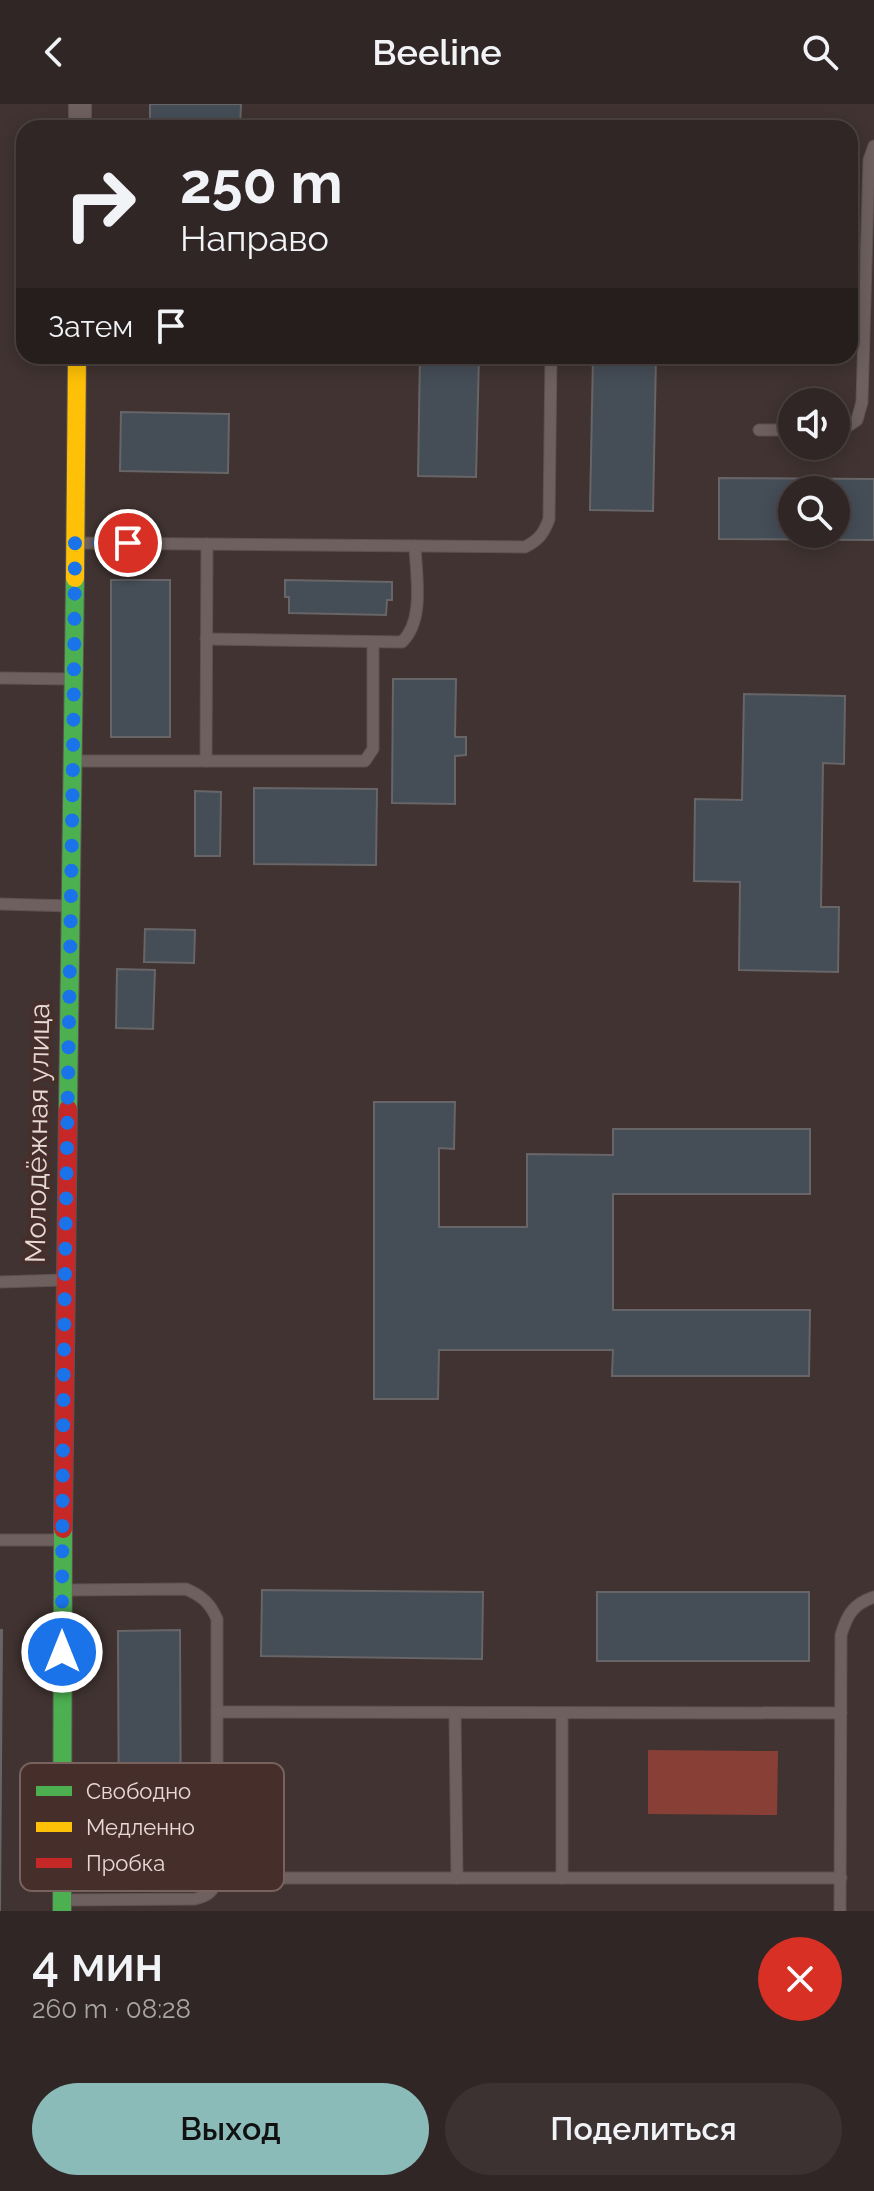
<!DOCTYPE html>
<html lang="ru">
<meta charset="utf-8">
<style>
:root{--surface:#302625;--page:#3c3232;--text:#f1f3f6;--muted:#a8a5a7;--line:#4b4342;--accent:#8bbbb9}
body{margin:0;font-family:Raleway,sans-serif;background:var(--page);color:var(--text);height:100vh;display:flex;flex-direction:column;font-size:30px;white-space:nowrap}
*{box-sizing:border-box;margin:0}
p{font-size:26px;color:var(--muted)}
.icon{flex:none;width:44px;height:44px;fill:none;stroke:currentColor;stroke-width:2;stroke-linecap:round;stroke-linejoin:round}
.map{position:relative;height:1807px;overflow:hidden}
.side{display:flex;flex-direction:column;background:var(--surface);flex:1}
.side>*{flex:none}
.banner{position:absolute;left:16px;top:16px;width:842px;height:244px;border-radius:24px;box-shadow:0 4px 20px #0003,0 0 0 2px var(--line);background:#302625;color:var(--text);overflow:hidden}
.buttons{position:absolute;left:778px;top:284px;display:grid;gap:16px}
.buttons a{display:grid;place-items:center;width:72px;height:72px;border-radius:50%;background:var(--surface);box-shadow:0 4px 20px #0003,0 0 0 2px var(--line);font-size:40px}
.pin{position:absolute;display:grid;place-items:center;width:68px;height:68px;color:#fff;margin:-34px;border:4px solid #fff;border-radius:50%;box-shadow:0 2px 8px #0007}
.me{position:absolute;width:88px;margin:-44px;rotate:0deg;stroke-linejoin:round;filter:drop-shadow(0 0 6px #0008)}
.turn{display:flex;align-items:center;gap:28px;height:168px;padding:0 32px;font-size:36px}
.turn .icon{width:104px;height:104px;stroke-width:2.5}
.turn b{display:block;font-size:56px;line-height:68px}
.then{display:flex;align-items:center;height:76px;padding:0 32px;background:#0003;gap:16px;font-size:30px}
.round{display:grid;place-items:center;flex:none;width:84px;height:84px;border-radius:42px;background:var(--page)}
.overview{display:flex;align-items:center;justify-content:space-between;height:136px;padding:0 32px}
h1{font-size:48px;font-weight:600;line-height:60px}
.primary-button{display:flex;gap:16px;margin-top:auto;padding:16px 32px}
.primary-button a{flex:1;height:92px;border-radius:48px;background:var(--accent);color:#111;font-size:32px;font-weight:600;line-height:92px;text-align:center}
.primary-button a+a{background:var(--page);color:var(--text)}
header{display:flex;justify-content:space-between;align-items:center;height:104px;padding:0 32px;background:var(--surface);font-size:36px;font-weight:600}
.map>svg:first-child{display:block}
</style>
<header><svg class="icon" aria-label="back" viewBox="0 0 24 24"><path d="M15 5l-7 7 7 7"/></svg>Beeline<svg class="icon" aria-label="search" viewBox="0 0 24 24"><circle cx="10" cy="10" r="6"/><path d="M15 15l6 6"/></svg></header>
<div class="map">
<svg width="874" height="1807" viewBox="0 0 874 1807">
<rect width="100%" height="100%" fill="#403331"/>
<!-- green -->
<path fill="#873f36" d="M648,1646L778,1647L777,1711L648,1710Z"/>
<!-- building -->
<g fill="#454d57" stroke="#676567" stroke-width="2" fill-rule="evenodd">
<path d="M150,0H241L240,24L150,22Z"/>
<path d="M420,252H479L476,373L418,372Z"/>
<path d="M593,252H656L653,407L590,406Z"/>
<path d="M121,308L229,310L228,369L120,367Z"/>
<path d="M719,374L874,375V436L719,435ZM792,386H836V430H792Z"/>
<rect x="111" y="476" width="59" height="157"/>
<path d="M285,476L392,478V496H387L386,511L289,509V493H285Z"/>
<path d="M393,575H456L455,633H466V651L455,652V700L392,699Z"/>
<path d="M744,590L845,592L844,660L823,659L821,803H839L838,868L739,866L740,778L694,777L695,695L742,696Z"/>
<path d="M254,684L377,685L376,761L254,760Z"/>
<path d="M195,687L221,688L220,752H195Z"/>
<path d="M145,825L195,826L194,859L144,858Z"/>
<path d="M117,865L155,866L153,925L116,924Z"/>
<path d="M374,998H455L454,1045L439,1044V1123H527V1050L613,1051V1025H810V1090H613V1206H810L809,1272H612L613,1246H439L438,1295H374Z"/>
<path d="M262,1486L483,1488L482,1555L261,1552Z"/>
<rect x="597" y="1488" width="212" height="69"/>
<path d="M0,1526H2L0,1807Z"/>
<path d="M180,1526L181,1759H119L118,1527Z"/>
</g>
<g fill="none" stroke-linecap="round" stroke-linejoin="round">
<!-- lane casing -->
<g stroke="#5d5250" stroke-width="13">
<g id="lane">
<path d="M759,326H792"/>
<path d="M836,326H842L857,316L862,298L869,56L874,42"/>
<path d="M79,439L525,443C539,436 544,429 549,415L551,252"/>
<path d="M206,535L402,538C425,516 416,471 415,442"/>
<path d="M0,574L71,575"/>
<path d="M76,657H206L207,440"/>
<path d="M206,657H365L373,645V538"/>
<path d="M0,800L71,802"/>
<path d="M0,1178L63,1176"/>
<path d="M0,1436H59"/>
<path d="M67,1486L186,1485C202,1492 210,1499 217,1515V1774"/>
<path d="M217,1608L841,1609"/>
<path d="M455,1610L457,1774"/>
<path d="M562,1610V1774"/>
<path d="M66,1796L195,1795C208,1792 214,1787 217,1774H841"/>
<path d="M840,1807L841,1531C847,1511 853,1500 874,1493"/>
</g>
</g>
<!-- street casing -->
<g stroke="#5d5250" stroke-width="24">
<path id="street" d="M80,24V0"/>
</g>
<!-- fast casing -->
<g stroke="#5d5250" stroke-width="20">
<g id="fast">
<path d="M68,1005L75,474"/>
<path d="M62,1807L63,1425"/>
</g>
</g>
<!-- slow casing -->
<g stroke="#5d5250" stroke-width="20">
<path id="slow" d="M75,474L77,252"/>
</g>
<!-- jam casing -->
<g stroke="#5d5250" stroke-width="20">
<path id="jam" d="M63,1425L68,1005"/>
</g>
<!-- lane -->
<use href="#lane" stroke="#6e605e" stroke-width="11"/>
<!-- street -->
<use href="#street" stroke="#6e605e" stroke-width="22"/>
<!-- fast -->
<use href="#fast" stroke="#4caf50" stroke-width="18"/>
<!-- slow -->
<use href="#slow" stroke="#ffc107" stroke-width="18"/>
<!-- jam -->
<use href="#jam" stroke="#c62828" stroke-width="18"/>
</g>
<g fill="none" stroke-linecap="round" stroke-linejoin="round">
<!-- route -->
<path stroke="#1a73e8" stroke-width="14" stroke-dasharray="0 25.2" d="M62,1548C62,1178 73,808 75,439H128"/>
</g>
<g text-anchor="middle" stroke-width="8" stroke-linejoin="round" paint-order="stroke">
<!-- street labels -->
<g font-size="28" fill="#e8d9d6" stroke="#462f2b">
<text transform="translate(37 1029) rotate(-89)" y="10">Молодёжная улица</text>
</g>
</g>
<!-- legend -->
<rect x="20" y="1659" width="264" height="128" rx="12" fill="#462f2b" stroke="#77625e" stroke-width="2"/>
<rect x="36" y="1682" width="36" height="10" fill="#4caf50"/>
<rect x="36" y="1718" width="36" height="10" fill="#ffc107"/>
<rect x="36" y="1754" width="36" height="10" fill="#c62828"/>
<g font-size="22" fill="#e8d9d6">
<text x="86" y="1695">Свободно</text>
<text x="86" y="1731">Медленно</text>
<text x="86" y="1767">Пробка</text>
</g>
</svg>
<div class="buttons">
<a><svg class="icon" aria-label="sound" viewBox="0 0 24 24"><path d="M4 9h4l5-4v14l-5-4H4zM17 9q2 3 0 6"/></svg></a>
<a><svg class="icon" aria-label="search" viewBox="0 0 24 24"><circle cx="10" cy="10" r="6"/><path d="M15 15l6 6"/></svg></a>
</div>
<div class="pin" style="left:128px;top:439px;background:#d93025"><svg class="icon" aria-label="arrive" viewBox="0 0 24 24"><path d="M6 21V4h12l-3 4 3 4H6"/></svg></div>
<svg class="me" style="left:62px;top:1548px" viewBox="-20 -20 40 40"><circle r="17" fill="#1a73e8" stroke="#fff" stroke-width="3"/><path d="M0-11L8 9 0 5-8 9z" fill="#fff"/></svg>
<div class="banner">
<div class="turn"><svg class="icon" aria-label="right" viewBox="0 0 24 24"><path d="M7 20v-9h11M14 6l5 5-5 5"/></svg><div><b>250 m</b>Направо</div></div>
<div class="then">Затем<svg class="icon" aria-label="arrive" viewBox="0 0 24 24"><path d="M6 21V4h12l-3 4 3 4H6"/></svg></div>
</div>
</div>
<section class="side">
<div class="overview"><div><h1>4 мин</h1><p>260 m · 08:28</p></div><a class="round" style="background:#d93025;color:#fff"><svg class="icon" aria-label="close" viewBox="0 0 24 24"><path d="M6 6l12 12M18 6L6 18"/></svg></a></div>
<div class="primary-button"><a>Выход</a><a>Поделиться</a></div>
</section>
